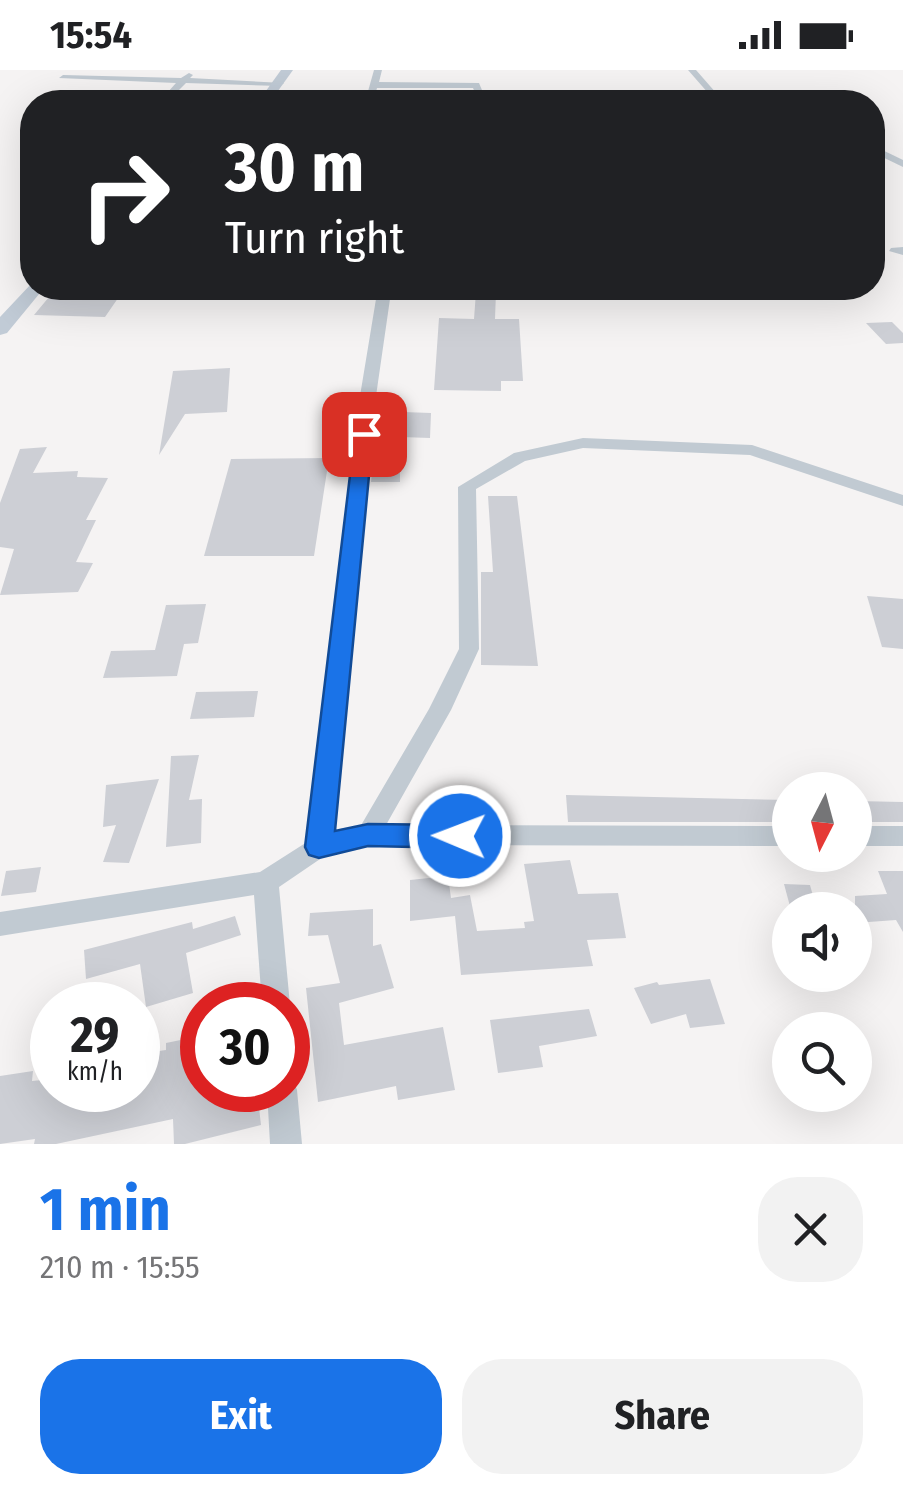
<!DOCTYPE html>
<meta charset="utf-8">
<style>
:root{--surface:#fff;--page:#f2f2f2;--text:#202124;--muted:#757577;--accent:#1a73e8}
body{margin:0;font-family:"Fira Sans Condensed",sans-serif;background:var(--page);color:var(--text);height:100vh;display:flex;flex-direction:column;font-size:38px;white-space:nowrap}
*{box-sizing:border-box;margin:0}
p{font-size:32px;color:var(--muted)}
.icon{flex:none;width:55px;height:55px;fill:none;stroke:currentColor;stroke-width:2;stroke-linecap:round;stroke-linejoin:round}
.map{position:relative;height:1074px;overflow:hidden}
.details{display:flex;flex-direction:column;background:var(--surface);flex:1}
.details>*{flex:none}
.guide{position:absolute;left:20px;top:20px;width:865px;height:210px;border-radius:40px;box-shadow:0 10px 40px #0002;background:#202124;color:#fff;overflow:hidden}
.needle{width:65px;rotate:186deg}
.fabs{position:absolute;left:772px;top:702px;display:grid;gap:20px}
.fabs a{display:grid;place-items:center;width:100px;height:100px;border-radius:50%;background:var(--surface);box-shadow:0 10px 40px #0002;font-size:50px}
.speed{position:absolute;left:30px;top:912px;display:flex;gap:20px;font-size:50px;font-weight:700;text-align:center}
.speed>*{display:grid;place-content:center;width:130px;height:130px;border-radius:50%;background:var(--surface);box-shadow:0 10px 40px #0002;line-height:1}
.speed small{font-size:25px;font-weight:400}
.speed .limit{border:15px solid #d22;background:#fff;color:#111}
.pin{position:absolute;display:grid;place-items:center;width:85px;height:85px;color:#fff;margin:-42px;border-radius:20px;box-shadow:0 5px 15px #0006}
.me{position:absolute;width:110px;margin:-55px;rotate:271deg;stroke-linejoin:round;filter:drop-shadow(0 0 8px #0008)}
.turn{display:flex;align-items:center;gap:35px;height:210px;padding:0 40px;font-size:45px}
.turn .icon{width:130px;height:130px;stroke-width:2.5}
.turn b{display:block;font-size:70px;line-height:85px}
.round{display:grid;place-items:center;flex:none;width:105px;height:105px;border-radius:40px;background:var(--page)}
.overview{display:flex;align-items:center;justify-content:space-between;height:170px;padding:0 40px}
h1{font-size:60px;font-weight:700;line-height:75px;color:var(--accent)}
.button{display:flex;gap:20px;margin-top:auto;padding:20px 40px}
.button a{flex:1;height:115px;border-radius:40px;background:var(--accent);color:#fff;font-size:40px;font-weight:700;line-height:115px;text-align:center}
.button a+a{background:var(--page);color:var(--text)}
.status{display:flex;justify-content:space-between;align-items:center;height:70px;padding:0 50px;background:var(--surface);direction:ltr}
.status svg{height:28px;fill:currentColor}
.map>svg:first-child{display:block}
</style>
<div class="status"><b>15:54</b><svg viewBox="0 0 49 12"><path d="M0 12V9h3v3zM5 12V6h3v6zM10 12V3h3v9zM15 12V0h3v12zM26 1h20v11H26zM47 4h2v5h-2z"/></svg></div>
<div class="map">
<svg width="903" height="1074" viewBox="0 0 903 1074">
<rect width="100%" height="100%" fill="#f5f3f3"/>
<!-- building -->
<g fill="#cdcfd5">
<path d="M104,218H125L105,247L34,245L49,227L94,228Z"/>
<path d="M476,222H496L495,249H519L523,311H501V321L434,320L439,248L474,249Z"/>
<path d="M892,252L903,263V273L886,274L866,253Z"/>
<path d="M230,298L227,342L185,344L159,385L173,301Z"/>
<path d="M403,342L431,343L430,368L401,367Z"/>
<path d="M47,377L33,403L78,401L77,407L108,408L86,450H96L76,492L93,493L78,522L0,525L14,479L0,477V433L20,379Z"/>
<path d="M374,381H400V412H371Z"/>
<path d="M329,388L314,486H204L231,389Z"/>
<path d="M488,426H517L538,596L481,595V502H493Z"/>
<path d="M867,526L903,529V579L882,577Z"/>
<path d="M206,534L198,573L184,574L177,606L103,608L111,581L155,580L166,535Z"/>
<path d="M258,621L254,647L190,649L196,622Z"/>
<path d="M199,685L189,730L202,729L201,773L166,777L171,686Z"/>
<path d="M159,709L129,793L103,792L116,755L103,757L106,715Z"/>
<path d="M566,725L790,730V752H568Z"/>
<path d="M855,731L903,732V752H855Z"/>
<path d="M570,790L578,824L618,823L626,868L587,870L593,896L461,905L455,846L410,851V810L448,806L451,828L470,825L477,861L525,858L524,852L534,851L524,794Z"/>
<path d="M41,797L36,822L1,826L6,801Z"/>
<path d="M878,801H903V862L896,850L855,853V826L887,824Z"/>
<path d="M784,814L810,815L817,840H791Z"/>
<path d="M373,839V876L381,874L394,918L339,933L344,975L443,957L455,1020L398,1030L396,1016L318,1032L306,918L340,913L328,865L308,866L310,843Z"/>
<path d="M235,846L241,865L186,883L193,923L146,937L140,894L86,909L84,880L192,852L193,859Z"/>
<path d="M710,909L725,954L690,958L686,944L651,954L634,918L657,912L659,915Z"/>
<path d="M589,939L597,966L539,976L543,997L498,1003L490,950Z"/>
<path d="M200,966L202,1020H257L261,1055L185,1074H174L173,1049L56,1074H34L35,1069L0,1074V1006L33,1001L32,1011L52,1009V1020H138V984L166,980V973Z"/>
</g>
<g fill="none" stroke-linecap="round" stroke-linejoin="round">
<!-- minor -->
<g fill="#c1cad2" fill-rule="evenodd">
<path d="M374,0H382L379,12L479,13L487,32H479L473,18H377L373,32H365Z"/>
<path d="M688,0H696L724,32H716Z"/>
<path d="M189,3L193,5L190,8L284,13L280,16L186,13L167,32H159L176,13L59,8L63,5L181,8Z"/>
<path d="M872,75L903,90V97L872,82Z"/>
<path d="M903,177V185L889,181L891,178Z"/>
<path d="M375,218H387L390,229L376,326L333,763L360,757L429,639L459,579L458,417L514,383L583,368L752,375L903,425V436L750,385L583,378L525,391L476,419L479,579L451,640L386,755L790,756V776L368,775L326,785L279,817L290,935L288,941V935H262L254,825L0,866V842L260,802L307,772L360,326L376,229Z"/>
<rect x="855" y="756" width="48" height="20"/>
<path d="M288,1007L293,1009L297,1020L302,1074H270L267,1020H288Z"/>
</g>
<!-- secondary -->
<g fill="#c1cbd6" fill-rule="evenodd">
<path d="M281,0H293L270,32H258Z"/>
<path d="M32,213V218H44L7,263L0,265V247Z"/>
</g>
</g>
<!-- route -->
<path fill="#1a73e8" stroke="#114b97" stroke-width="2.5" d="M364,358L373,364L335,761L368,754L460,755L470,758L474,766L470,775L460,778L368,776L319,788L309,785L305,777L355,364Z"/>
</svg>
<div class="fabs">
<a><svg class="needle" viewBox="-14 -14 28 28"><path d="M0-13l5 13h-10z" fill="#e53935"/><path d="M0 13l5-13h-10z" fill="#757577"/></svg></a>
<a><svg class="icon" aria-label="sound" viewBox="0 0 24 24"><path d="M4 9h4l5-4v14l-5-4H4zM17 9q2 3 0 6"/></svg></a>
<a><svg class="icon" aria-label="search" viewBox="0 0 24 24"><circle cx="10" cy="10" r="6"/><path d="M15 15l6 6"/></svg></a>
</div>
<div class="speed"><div>29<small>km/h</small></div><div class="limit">30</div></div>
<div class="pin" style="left:364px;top:364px;background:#d93025"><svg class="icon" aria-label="arrive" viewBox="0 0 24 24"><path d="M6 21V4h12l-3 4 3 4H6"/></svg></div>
<svg class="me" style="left:460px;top:766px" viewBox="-20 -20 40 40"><circle r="17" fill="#1a73e8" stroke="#fff" stroke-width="3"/><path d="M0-11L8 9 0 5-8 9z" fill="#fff"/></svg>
<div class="guide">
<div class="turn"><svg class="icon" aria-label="right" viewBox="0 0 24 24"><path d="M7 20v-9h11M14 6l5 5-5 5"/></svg><div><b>30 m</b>Turn right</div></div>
</div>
</div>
<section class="details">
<div class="overview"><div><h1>1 min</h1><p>210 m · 15:55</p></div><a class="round"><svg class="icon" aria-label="close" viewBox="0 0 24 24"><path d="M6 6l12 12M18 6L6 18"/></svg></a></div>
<div class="button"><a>Exit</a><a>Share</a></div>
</section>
